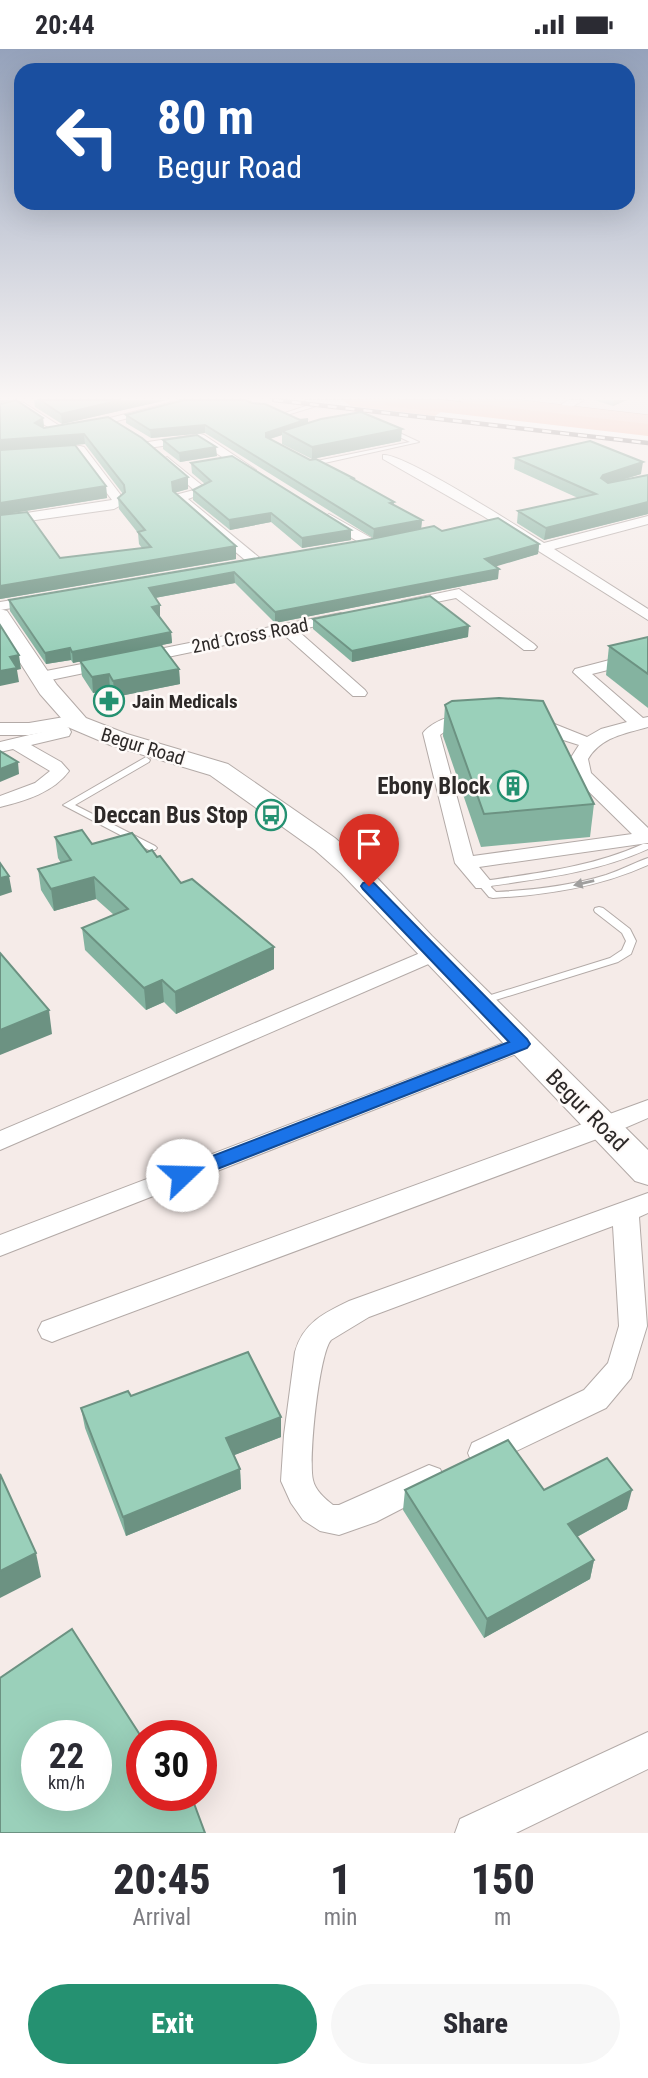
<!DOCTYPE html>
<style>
:root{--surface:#fff;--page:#f7f7f7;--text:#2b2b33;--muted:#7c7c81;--accent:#259171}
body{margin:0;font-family:"Roboto Condensed",sans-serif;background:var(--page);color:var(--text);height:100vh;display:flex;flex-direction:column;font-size:26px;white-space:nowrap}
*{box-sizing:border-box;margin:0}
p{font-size:23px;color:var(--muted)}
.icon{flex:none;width:38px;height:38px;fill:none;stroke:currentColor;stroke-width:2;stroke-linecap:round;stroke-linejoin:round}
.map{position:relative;height:1784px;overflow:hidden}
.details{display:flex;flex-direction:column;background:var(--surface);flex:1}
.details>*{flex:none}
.top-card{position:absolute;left:14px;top:14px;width:621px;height:147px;border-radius:21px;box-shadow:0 7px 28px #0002;background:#1a4fa0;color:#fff;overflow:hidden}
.speed{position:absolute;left:21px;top:1671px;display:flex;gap:14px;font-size:35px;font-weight:700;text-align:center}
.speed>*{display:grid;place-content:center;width:91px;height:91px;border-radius:50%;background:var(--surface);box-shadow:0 7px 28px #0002;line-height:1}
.speed small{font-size:18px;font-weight:400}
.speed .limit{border:10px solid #d22;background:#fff;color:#111}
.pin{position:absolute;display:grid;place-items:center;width:60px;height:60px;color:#fff;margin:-72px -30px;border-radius:50% 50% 50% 0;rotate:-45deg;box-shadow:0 0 7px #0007}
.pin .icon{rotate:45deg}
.me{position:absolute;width:77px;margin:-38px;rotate:69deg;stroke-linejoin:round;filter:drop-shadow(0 0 5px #0008)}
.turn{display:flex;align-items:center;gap:24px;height:147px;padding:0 28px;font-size:32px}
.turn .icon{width:91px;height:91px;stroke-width:2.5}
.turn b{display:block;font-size:49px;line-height:60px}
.eta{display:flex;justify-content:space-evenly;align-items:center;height:119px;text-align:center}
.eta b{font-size:42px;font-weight:800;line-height:49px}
.action{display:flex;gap:14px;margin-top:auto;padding:14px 28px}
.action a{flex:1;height:80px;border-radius:42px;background:var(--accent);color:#fff;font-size:28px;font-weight:800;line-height:80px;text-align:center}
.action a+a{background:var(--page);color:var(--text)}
.status{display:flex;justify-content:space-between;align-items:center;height:49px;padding:0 35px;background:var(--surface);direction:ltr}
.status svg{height:19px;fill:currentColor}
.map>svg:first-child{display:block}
</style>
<div class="status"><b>20:44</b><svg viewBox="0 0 49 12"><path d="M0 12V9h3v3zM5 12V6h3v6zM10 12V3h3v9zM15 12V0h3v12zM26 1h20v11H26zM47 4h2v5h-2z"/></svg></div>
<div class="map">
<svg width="648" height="1784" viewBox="0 0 648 1784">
<rect width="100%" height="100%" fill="#f5ebe8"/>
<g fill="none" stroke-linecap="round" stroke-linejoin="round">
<!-- service casing -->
<g stroke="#b3aaa7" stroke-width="2">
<g id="service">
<path d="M324,351L326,354L287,366L293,369V371H289L279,366Z"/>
<path d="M391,380L419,393L311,417L305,413L308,411L312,413L410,393L389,383L388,382Z"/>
<path d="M146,708L150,711L149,713L75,756L155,797L157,799L155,801H149L63,756Z"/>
<path d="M643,795H648V800C598,823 545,829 490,837L496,843C533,841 570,837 606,826C621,821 634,814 648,809V816C599,838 547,846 493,849L489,848L478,835L483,832C538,824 592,818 643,795Z"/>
<path d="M599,858L603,859L630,880L636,892L631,905L618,913L486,954H478L476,952L478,950L610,909L622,901L626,892L622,884L595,863L594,861L595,859Z"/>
</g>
</g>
<!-- minor casing -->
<g stroke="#b3aaa7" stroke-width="2">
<g id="minor">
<path d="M180,351H200L85,380L79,377Z"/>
<path d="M569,351H584L570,359H562V355Z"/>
<path d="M20,353L24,354L66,381L56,383L16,358L15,356Z"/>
<path d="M200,385L204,386L256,421L246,424L198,392L148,399L142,396L148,393Z"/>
<path d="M80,397L84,398L123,449V455L114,460L0,476V468L112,451L77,404L0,410V404Z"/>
<path d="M383,406C403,403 520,479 544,494L648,467V475L554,500L648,560V571L483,467L383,410Z"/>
<path d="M167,408L209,442L188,450L261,510V516H251L175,452V446L194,441L163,414L161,412Z"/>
<path d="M329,465L375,491L377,494L370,498L365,497L324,472L323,469Z"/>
<path d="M459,540L534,595L537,598L534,601H524L456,549L407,559L400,555L402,552Z"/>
<path d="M37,547L42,548L44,551L42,554L0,561V553Z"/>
<path d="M341,564L348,568L346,571L297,581L365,641L367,644L365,647H353L282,584L139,614L131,609L139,604Z"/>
<path d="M648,601V611L592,625L643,669L648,668V678C624,685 601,688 588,710L591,724L648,779V794L479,818L493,835L490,839H476L455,814L423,684C433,671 467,658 480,671L478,675L451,678L440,686L473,807L632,785L576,730L570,710L579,696L526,679L524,675L526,671L552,674L587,688L601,680L627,673L573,623L575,620Z"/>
<path d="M107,610L113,612L115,615L113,618L41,633L33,628L41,623Z"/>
<path d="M63,678L69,679L71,683L69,687L31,696L61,713L69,722C54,743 25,752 0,758V747L35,734L50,722L13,700L0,703V693Z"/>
<path d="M432,899L440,900L443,905L440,910L0,1101V1082Z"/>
<path d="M521,987L529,990L532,995L529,1000L0,1207V1186Z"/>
<path d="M648,1051V1069L613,1084L62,1289L52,1293L42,1289L38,1281L42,1273Z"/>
<path d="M648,1144V1164L639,1168L647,1277L631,1329L606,1359L483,1418L472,1414L468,1404L472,1394L584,1341L608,1314L619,1277L613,1177L369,1268L331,1291C319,1304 308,1412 313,1431C315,1441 325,1450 333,1456H339L429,1416L440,1420L445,1430L440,1440L376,1473L339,1486L320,1482L303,1471L291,1454L281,1432L284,1386L295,1303C303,1274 324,1264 349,1252Z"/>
<path d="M648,1683V1720L516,1784H455L460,1770Z"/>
</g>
</g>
<!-- tertiary casing -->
<g stroke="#b3aaa7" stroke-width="2">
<g id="tertiary">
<path d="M305,351H350L648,385V393L311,355Z"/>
<path d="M76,666L83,668L86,672L83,676L29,686H0V674H29Z"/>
</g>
</g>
<!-- secondary casing -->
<g stroke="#b3aaa7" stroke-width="2">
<path id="secondary" d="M0,560L7,562L57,636L86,669L127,685L228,715L335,789L361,812L432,887L648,1101V1136L635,1132L341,824L315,801L210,726L110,696L70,679L40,645L0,582Z"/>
</g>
<!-- trunk casing -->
<g stroke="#b38778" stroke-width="1">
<g id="trunk">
<path d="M342,351C363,351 431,346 444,361L435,367L351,357Z"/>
<path d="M459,351H520L648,366V378L468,357Z"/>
</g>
</g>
<!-- motorway casing -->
<g stroke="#b38778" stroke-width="2">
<path id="motorway" d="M379,351H443L648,375V387L388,357Z"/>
</g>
<!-- service -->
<use href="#service" fill="#fff" fill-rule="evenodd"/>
<!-- minor -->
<use href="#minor" fill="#fff" fill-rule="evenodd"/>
<!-- tertiary -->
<use href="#tertiary" fill="#fff" fill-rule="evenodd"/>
<!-- secondary -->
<use href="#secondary" fill="#fff" fill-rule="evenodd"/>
<!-- trunk -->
<use href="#trunk" fill="#fcc7b6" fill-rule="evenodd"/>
<!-- motorway -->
<use href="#motorway" fill="#fbb9a3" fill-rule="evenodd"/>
<!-- rail casing -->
<g stroke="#77716f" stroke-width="4.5">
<path id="rail" d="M274,351L648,394"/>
</g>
<!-- rail -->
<use href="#rail" stroke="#fefaf8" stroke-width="2.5" stroke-dasharray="9" stroke-linecap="butt"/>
</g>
<!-- wall -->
<g fill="#84b3a0">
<path d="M34,351H167L62,375L35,358Z"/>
<path d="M594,351H627L613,357Z"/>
<path d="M126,366L308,370V374L401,392L312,410L282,395V386L270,390L310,411L355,430V432L394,453V456L422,471L421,480L539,495L538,505L495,517L498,530L275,574L235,534L155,549L160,567H159L171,583L172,594L161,596L179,620L180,635L115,648L110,641L93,644L82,627L80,612L73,614L71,611L46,615L10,562L9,551L371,490L403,484L373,489L205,384L151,389L126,374Z"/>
<path d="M108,368L188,428V440L174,444L236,510L0,550V466L60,509L142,499L139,495L138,484L119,460L118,449L123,445L85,395L75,396L106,437L107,449L0,466L43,369L44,379Z"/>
<path d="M163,391L217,407L180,413L163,400Z"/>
<path d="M515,409L641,425L616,433L648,426V465L544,491L517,474L518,462L578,449L514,420Z"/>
<path d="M191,414L351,481V491L302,499L271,473L230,481L193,451V441L205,435L192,424Z"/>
<path d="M313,570L468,588L352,613L313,580Z"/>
<path d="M648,588V659L606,626L609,597Z"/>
<path d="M445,656L594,755L590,788L481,798L443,687Z"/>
<path d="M55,788L147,803L181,834L274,898V920L176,965L164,953L146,961L85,901L82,879L114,866L96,850L54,862L41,841L38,820L61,814L58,809Z"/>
<path d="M131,1347L281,1368V1388L234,1406L240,1420L241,1440L126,1487L85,1379L81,1359Z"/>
<path d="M405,1441H544L627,1460L577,1488L594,1511L590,1530L484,1589L403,1461Z"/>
</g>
<!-- shaded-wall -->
<g fill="#6c9282">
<path d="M0,351H12L0,354Z"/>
<path d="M121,351H167L62,375L61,365Z"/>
<path d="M614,351H627L613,357Z"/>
<path d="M43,369L44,379L35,374Z"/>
<path d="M308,370V378L282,382V386L266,391V384Z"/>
<path d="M205,376V384L151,389L150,381Z"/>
<path d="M402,380L401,392L312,410V398Z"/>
<path d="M84,385L85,395L0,402V391Z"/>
<path d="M216,398L217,407L180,413L179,404Z"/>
<path d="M643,413L641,425L601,437V429L603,426Z"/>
<path d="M188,428V440L173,444L172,433Z"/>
<path d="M106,437L107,449L0,466V454Z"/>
<path d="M648,453V465L544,491L546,479Z"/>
<path d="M271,464V473L230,481L229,471Z"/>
<path d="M422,471L421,480L373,489L374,480Z"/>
<path d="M351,481V491L302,499V489Z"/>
<path d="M539,495L538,505L484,521L485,510Z"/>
<path d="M236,497V510L0,550V537Z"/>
<path d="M499,520L498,530L275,574V563Z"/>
<path d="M234,523L235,534L149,550V539Z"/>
<path d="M160,556V567L153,569L152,558Z"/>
<path d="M469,577L468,588L352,613V602Z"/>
<path d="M171,583L172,594L73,614L72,603Z"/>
<path d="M70,599L71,611L46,615L45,604Z"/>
<path d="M19,606L21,620L17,621L19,633L0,637V622L10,608Z"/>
<path d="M179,620L180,635L115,648L113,632Z"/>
<path d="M109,625L110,641L93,644L92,628Z"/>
<path d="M18,713L19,725L0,733V720Z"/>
<path d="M9,827L12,843L0,847V829Z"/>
<path d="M94,828L96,850L54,862L51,840Z"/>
<path d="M274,898V920L176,965L175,943Z"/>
<path d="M162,931L164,953L146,961L144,939Z"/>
<path d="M49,961L52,985L0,1006V981Z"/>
<path d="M281,1368V1388L227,1409L226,1389Z"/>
<path d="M240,1420L241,1440L126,1487L123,1468Z"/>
<path d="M632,1441L627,1460L564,1495L568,1475Z"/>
<path d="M36,1504L41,1528L0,1549V1522Z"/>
<path d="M594,1511L590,1530L484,1589L487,1570Z"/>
</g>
<!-- building -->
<g fill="#9ad0ba" stroke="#6c9282" stroke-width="2" fill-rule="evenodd">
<path d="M16,351L43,369L35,374L44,379L108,368L142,389L188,428L172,433L173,442L236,497L0,537V466L27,463L60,509L151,498L138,483L145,481L118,449L125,443L124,436L84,385L0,391V355Z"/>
<path d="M40,351H121L61,365Z"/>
<path d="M184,351H246L252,354L265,355L300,371L308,370L266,384V388L310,411L316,410L355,430H353L394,453L390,454L422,471L374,480L205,376L150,381L126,366Z"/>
<path d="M361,363L402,380L312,398L282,382L321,370Z"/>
<path d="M197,386L216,398L179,404L163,391Z"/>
<path d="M590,392L643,413L603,426L601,429L608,434L648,426V453L546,479L518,462L596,445L515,409Z"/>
<path d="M75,396L106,437L0,454V401Z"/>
<path d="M232,407L351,481L302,489L271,464L229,471L193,441L211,432L191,414Z"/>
<path d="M498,469L539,495L485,510L499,520L275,563L234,523L149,539L160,556L152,558L171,583L72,603L70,599L45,604L9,551L371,490L434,477L442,482Z"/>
<path d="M430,547L469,577L352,602L313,570Z"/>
<path d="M0,576L19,606L10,608L17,619L0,622Z"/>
<path d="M648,588V625L609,597Z"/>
<path d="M161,596L179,620L113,632L109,625L92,628L80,612Z"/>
<path d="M499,649L543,652L594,755L484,765L445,656L452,652Z"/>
<path d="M0,702L18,713L0,720Z"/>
<path d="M82,781L92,795L132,784L147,803L152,801L157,808L160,807L181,834L192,830L274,898L175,943L162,931L144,939L82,879L128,860L94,828L51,840L38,820L71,811L55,788Z"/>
<path d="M0,814L9,827L0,829Z"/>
<path d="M0,904L49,961L0,981Z"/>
<path d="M248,1303L281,1368L226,1389L240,1420L123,1468L81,1359L128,1342L131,1347Z"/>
<path d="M508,1391L544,1441L607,1409L632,1441L568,1475L594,1511L487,1570L405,1441Z"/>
<path d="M0,1425L36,1504L0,1522Z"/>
<path d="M72,1580L142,1689V1746H179L183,1753L192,1749L205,1784H0V1629ZM37,1687H96V1746H37Z"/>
</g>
<!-- one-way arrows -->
<defs><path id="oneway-solid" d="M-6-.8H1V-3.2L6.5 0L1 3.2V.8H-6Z" transform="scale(1.75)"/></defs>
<use fill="#a09f9e" href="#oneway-solid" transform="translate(584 834) rotate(167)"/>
<!-- sky -->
<linearGradient id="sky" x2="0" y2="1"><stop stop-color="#95a2bb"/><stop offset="0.58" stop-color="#faf6f5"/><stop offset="1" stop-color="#faf6f5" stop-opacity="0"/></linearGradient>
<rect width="648" height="601" fill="url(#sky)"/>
<!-- route -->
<path fill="#1a73e8" stroke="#114b97" stroke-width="2" d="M369,832L374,834L527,990L530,995L527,999L189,1131H176L173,1126L176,1121L509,993L363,840L361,837L363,834Z"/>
<!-- icons -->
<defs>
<g id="pharmacy-ring" transform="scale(1.575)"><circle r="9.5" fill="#fefaf8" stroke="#259171" stroke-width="1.5"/><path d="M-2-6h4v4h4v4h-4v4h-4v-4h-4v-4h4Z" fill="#259171"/></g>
<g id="building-ring" transform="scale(1.575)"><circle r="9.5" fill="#fefaf8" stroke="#259171" stroke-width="1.5"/><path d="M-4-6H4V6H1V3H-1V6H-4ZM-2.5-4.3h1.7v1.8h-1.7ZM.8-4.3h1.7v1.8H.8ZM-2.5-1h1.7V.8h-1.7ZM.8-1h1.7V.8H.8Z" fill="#259171"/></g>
<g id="bus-ring" transform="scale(1.575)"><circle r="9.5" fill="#fefaf8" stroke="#259171" stroke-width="1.5"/><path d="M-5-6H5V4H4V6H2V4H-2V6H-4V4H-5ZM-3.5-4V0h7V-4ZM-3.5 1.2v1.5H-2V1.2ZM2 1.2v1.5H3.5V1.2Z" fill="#259171"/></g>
</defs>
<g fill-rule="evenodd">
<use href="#pharmacy-ring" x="109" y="652"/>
<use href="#building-ring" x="513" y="737"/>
<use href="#bus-ring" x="271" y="766"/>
</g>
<g text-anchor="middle" stroke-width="5" stroke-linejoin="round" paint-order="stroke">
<!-- far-street labels -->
<g font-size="19" fill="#2d2928" stroke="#fefaf8">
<text transform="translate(250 586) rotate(-11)" y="7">2nd Cross Road</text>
<text transform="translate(143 697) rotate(17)" y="7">Begur Road</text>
</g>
<!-- far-poi labels -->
<g font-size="19" font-weight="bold" fill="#2d2928" stroke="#fefaf8" text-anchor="start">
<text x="132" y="659">Jain Medicals</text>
</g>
<!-- poi labels -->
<g font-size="23" font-weight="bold" fill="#2d2928" stroke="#fefaf8" text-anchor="end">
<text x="490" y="745">Ebony Block</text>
<text x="248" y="774">Deccan Bus Stop</text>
</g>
<!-- street labels -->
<g font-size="23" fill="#2d2928" stroke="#fefaf8">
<text transform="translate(587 1061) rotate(45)" y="8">Begur Road</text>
</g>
</g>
</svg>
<div class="speed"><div>22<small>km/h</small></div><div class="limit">30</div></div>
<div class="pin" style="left:369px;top:837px;background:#d93025"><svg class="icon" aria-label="arrive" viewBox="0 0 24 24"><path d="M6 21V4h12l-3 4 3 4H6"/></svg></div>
<svg class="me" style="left:182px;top:1126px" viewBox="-20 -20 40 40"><circle r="19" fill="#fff"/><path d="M0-13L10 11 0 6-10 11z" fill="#1a73e8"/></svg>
<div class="top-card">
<div class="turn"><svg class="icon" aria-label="left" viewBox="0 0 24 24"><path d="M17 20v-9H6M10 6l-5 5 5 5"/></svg><div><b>80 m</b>Begur Road</div></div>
</div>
</div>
<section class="details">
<div class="eta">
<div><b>20:45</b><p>Arrival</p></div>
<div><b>1</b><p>min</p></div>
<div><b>150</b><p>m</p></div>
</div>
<div class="action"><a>Exit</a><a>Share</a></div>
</section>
